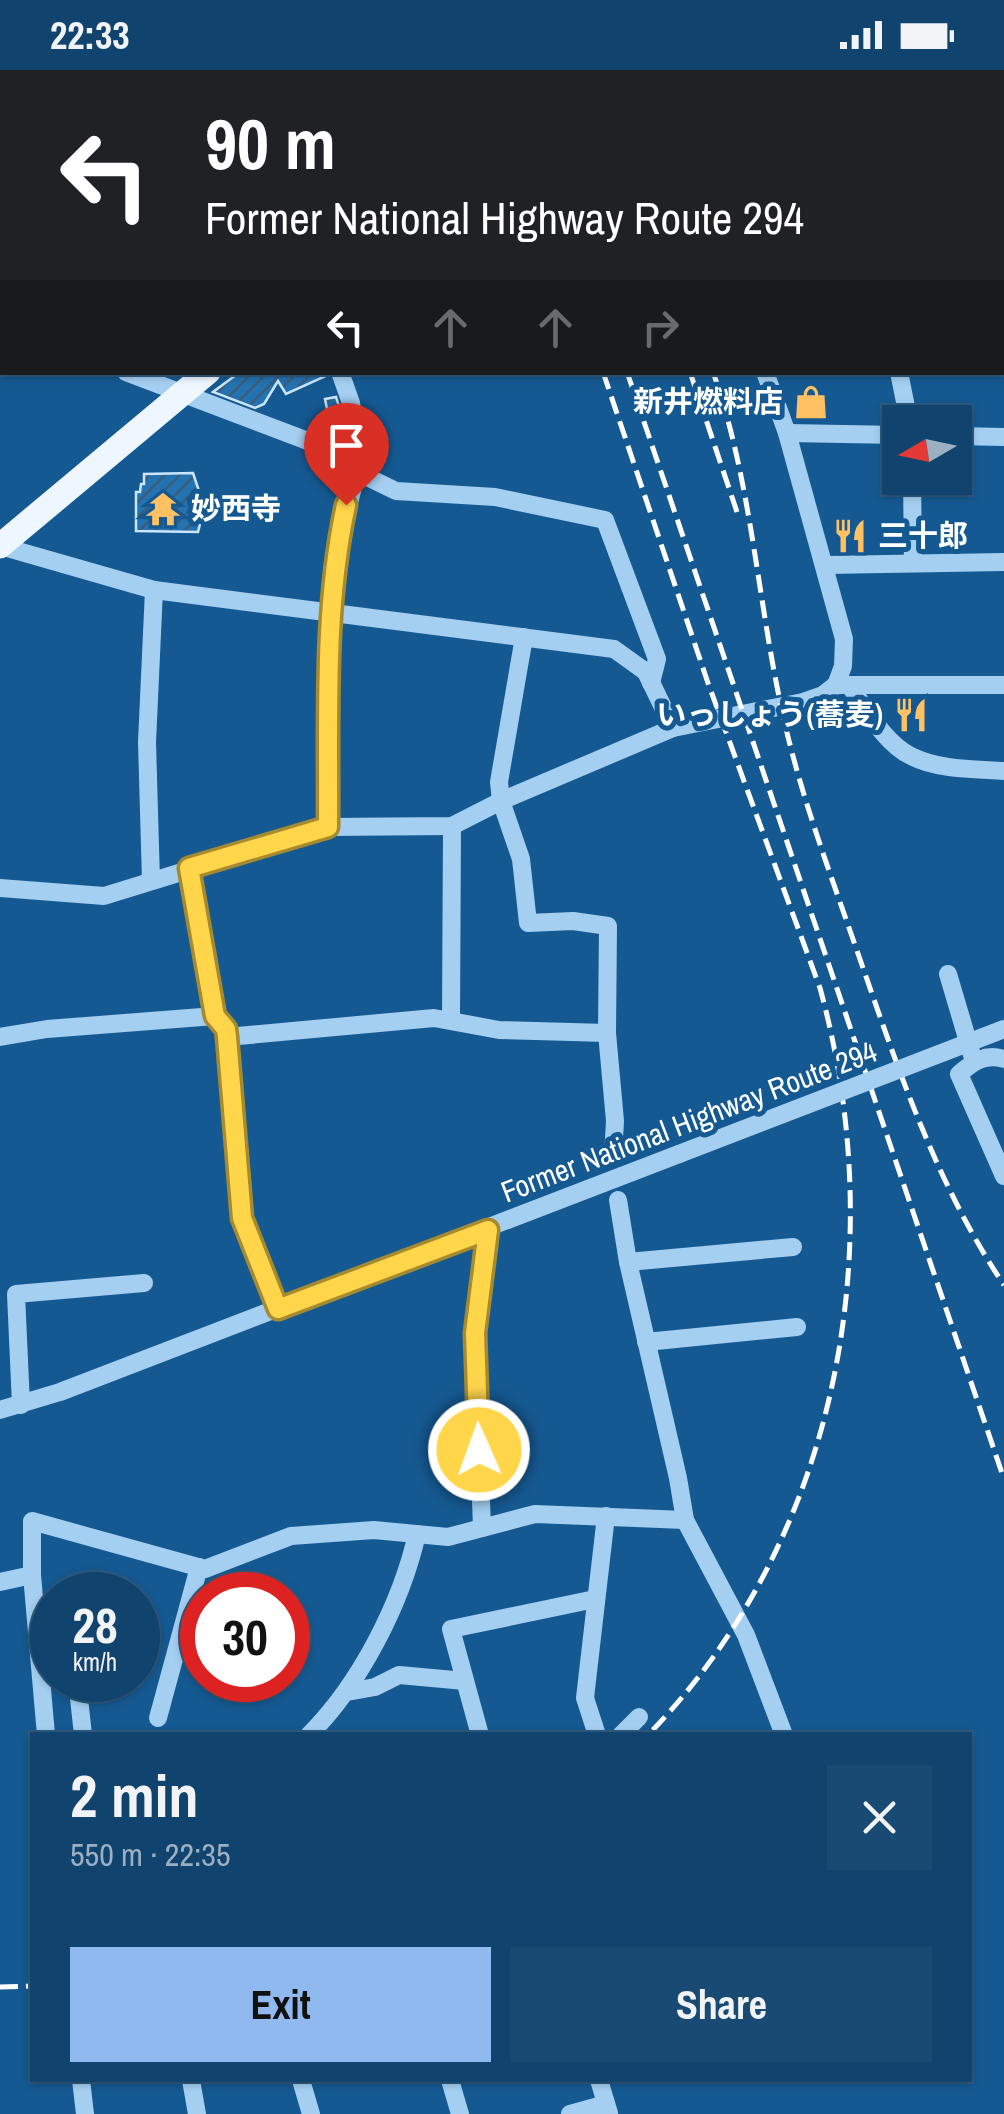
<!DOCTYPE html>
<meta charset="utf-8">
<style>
:root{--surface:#10436e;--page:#194a73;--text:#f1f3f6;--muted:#9cb0c2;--line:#305c81;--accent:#90b9f0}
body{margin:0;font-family:"Archivo Narrow","Noto Sans JP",sans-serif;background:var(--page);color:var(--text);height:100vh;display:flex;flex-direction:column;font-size:38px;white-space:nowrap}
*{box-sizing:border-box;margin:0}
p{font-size:32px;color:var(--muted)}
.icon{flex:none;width:55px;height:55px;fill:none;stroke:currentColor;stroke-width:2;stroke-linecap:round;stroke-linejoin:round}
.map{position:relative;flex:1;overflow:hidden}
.sheet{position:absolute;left:30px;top:1662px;width:942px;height:350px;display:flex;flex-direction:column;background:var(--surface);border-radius:0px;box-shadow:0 2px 8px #0004,0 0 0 2px var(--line)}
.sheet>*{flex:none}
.banner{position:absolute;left:0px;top:0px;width:1005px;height:305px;box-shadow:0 2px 8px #0004,0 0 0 2px var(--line);background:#202124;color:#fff;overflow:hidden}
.needle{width:65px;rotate:261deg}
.controls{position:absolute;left:882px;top:335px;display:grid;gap:20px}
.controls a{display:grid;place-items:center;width:90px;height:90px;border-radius:0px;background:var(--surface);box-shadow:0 2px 8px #0004,0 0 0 2px var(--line);font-size:50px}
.speed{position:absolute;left:30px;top:1502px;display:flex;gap:20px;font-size:50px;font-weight:700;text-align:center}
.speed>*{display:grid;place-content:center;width:130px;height:130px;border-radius:50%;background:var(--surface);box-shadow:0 2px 8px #0004,0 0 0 2px var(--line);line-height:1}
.speed small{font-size:25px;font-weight:400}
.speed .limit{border:15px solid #d22;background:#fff;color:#111}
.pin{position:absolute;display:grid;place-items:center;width:85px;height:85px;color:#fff;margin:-102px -42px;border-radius:50% 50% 50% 0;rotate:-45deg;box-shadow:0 0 10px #0007}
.pin .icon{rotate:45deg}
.me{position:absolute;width:110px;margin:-55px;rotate:358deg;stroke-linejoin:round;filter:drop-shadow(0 0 8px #0008)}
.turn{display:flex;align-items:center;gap:35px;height:210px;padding:0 40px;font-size:45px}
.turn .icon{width:130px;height:130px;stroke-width:2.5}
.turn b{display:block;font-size:70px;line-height:85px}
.lanes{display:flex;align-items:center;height:95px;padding:0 40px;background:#0003;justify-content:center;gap:50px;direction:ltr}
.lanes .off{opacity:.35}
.round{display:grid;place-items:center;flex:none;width:105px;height:105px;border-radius:0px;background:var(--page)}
.overview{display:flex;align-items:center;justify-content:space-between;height:170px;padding:0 40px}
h1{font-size:60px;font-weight:700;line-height:75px}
.cta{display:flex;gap:20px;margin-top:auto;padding:20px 40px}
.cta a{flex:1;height:115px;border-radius:0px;background:var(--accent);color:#111;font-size:40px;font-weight:700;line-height:115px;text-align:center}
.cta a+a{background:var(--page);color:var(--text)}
.status{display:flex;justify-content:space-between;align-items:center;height:70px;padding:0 50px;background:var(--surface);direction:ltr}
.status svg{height:28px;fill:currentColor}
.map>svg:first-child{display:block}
</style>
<div class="status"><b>22:33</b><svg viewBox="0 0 49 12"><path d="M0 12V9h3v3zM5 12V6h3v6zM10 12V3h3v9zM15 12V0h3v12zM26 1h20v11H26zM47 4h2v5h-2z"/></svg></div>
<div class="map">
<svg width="1004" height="2044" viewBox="0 0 1004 2044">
<defs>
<pattern id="building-hatch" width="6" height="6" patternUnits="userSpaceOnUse" patternTransform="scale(2.5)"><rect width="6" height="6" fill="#2372b1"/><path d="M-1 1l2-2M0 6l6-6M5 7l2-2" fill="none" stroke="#3a5d79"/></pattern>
</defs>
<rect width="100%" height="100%" fill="#155992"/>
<!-- building -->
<g fill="url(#building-hatch)" stroke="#cbe6fc" stroke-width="2.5">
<path d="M240,302H328V305L286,324L278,311L264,334L255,338L213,322Z"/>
<path d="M336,327L339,336L345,372L327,365L322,345L328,344L325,329Z"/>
<path d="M193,403L199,421L197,441L203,442L198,462L136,461V422H140L141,414H144V404Z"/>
</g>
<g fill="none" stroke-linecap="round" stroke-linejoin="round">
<!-- minor -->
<g stroke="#a4cff1" stroke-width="18">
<path d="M429,0L430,2"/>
<path d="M660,0L661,2"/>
<path d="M803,0L805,2"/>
<path d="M9,2V0"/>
<path d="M175,2V0"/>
<path d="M351,2V0"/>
<path d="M393,2V0"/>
<path d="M729,2L744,0"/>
<path d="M819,2L821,0"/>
<path d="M1002,128H1004"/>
<path d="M0,191H2"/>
<path d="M0,265H2"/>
<path d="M126,302L358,390"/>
<path d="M765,302L787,363L844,569L843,596L836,615"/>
<path d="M899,302L909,352"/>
<path d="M787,363L900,365"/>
<path d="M955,366L1004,367"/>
<path d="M357,402L396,421L495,427L605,450L657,589L651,613"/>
<path d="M912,408L913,493"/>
<path d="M0,476L154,520L614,579L646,602L673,658"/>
<path d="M826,495L1004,492"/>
<path d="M524,567L499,712L501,731L521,789L528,853L573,851L608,856L607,963L615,1051L613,1086"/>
<path d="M849,615C866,638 884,673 911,686C938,700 974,699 1004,701"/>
<path d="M328,757L329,543L337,479L357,402L359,378L351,333L340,302"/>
<path d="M189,799L215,946L226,959L227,967L242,1147L278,1239"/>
<path d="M151,811L147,672L154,520"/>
<path d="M0,818L104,826L328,757L452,756L501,731L673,658L803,632L823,625L836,615H1004"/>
<path d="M948,904L972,985"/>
<path d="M451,949L452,756"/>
<path d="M0,967L47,959L215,946"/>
<path d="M227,967L434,948L499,960L607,963"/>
<path d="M1004,989C985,983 973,992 959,1004L1004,1106"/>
<path d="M618,1130L628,1192L678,1408L685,1450L746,1565L784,1665"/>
<path d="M628,1192L793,1177"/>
<path d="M646,1272L797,1257"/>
<path d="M21,1335L16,1224L144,1213"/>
<path d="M0,1340L60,1322L679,1084"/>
<path d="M482,1458L475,1263L488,1159"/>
<path d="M0,1512L32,1505"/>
<path d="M77,1610L83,1665"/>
<path d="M347,1622L375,1617L399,1605L465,1611"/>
<path d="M158,1648L199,1497"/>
<path d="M46,1665L32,1505V1451L205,1499L291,1466L374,1460L448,1467L535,1444L685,1450"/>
<path d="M309,1665C360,1614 401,1534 417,1464"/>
<path d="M480,1665L451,1559L595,1529"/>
<path d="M597,1665L585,1628L606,1446"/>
<path d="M621,1665L639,1647"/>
<path d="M81,2010L85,2044"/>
<path d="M191,2010L197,2044"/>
<path d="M301,2010L311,2044"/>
<path d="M450,2010L460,2044"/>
<path d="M599,2010L609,2043"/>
<path d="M570,2044L606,2034"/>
</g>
<!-- major -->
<g stroke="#eef6ff" stroke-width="25">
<path d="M0,98H2"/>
<path d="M0,476L208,302"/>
</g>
<!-- rail -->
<g stroke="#fff" stroke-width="5" stroke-dasharray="18 8" stroke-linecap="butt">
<path d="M524,0L525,2"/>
<path d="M590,0L591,2"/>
<path d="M603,302L708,613L820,918C891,1176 839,1469 648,1665"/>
<path d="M627,302L1004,1409"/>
<path d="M690,302L737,442"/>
<path d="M713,302C751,410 757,525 781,636C798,718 828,797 855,875C896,992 934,1111 1004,1215"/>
<path d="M0,1917L32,1916"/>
</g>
<!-- minor-bridge -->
<path stroke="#a4cff1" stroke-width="18" d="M679,1084L1004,959"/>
</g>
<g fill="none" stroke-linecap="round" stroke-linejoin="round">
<!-- route casing -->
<g stroke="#a68a30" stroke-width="25">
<path id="route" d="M346,435C323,541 329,649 328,757L189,798L215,946L226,959L227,967L242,1148L278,1239L488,1160L475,1263L479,1380"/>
</g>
<!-- route -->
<use href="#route" stroke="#ffd54a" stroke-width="18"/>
</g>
<!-- icons -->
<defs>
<g id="shop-bare" transform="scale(2.7)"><path d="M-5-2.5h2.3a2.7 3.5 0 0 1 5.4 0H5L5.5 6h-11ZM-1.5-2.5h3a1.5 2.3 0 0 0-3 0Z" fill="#ffc164" stroke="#155992" stroke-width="2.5" paint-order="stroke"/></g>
<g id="temple-bare" transform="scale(2.7)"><path d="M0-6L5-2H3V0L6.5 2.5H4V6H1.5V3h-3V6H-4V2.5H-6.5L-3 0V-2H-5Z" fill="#ffc164" stroke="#155992" stroke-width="2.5" paint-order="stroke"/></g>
<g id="restaurant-bare" transform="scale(2.7)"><path d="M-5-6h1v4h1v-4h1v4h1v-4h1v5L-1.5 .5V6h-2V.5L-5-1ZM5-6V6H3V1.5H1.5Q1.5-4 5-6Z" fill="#ffc164" stroke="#155992" stroke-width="2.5" paint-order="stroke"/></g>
</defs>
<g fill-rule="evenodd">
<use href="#shop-bare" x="811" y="332"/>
<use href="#temple-bare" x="163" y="439"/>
<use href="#restaurant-bare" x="850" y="466"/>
<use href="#restaurant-bare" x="911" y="645"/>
</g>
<g text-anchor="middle" stroke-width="10" stroke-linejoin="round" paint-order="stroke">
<!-- poi labels -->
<g font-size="30" font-weight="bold" fill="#fff" stroke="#155992" text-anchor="end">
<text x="783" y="342">新井燃料店</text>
<text x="191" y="449" text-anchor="start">妙西寺</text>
<text x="878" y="476" text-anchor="start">三十郎</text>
<text x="883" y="655">いっしょう(蕎麦)</text>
</g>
<!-- street labels -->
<g font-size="30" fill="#fff" stroke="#155992">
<text transform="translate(689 1052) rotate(-21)" y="10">Former National Highway Route 294</text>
</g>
</g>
</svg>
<div class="controls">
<a><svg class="needle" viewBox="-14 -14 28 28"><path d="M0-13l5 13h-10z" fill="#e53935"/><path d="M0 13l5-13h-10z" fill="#9cb0c2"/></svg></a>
</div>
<div class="speed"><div>28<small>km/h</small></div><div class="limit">30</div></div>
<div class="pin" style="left:346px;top:435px;background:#d93025"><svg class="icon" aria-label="arrive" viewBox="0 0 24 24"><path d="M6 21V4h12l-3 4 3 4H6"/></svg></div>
<svg class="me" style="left:479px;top:1380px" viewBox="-20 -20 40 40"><circle r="17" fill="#ffd54a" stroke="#fff" stroke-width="3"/><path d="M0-11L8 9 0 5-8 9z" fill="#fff"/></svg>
<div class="banner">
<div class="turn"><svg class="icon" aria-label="left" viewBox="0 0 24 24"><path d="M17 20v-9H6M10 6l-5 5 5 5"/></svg><div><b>90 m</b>Former National Highway Route 294</div></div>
<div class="lanes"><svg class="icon" aria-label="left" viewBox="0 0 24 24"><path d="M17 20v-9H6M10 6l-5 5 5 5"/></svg><svg class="icon off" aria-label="ahead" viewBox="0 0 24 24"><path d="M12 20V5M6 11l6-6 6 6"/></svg><svg class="icon off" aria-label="ahead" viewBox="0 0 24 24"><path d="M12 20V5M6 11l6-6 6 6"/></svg><svg class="icon off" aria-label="right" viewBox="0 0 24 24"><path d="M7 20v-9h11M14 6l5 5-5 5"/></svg></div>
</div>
<section class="sheet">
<div class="overview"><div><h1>2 min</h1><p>550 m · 22:35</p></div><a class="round"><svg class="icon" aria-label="close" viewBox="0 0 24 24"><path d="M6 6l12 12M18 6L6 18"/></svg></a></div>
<div class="cta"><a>Exit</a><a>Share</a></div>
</section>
</div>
